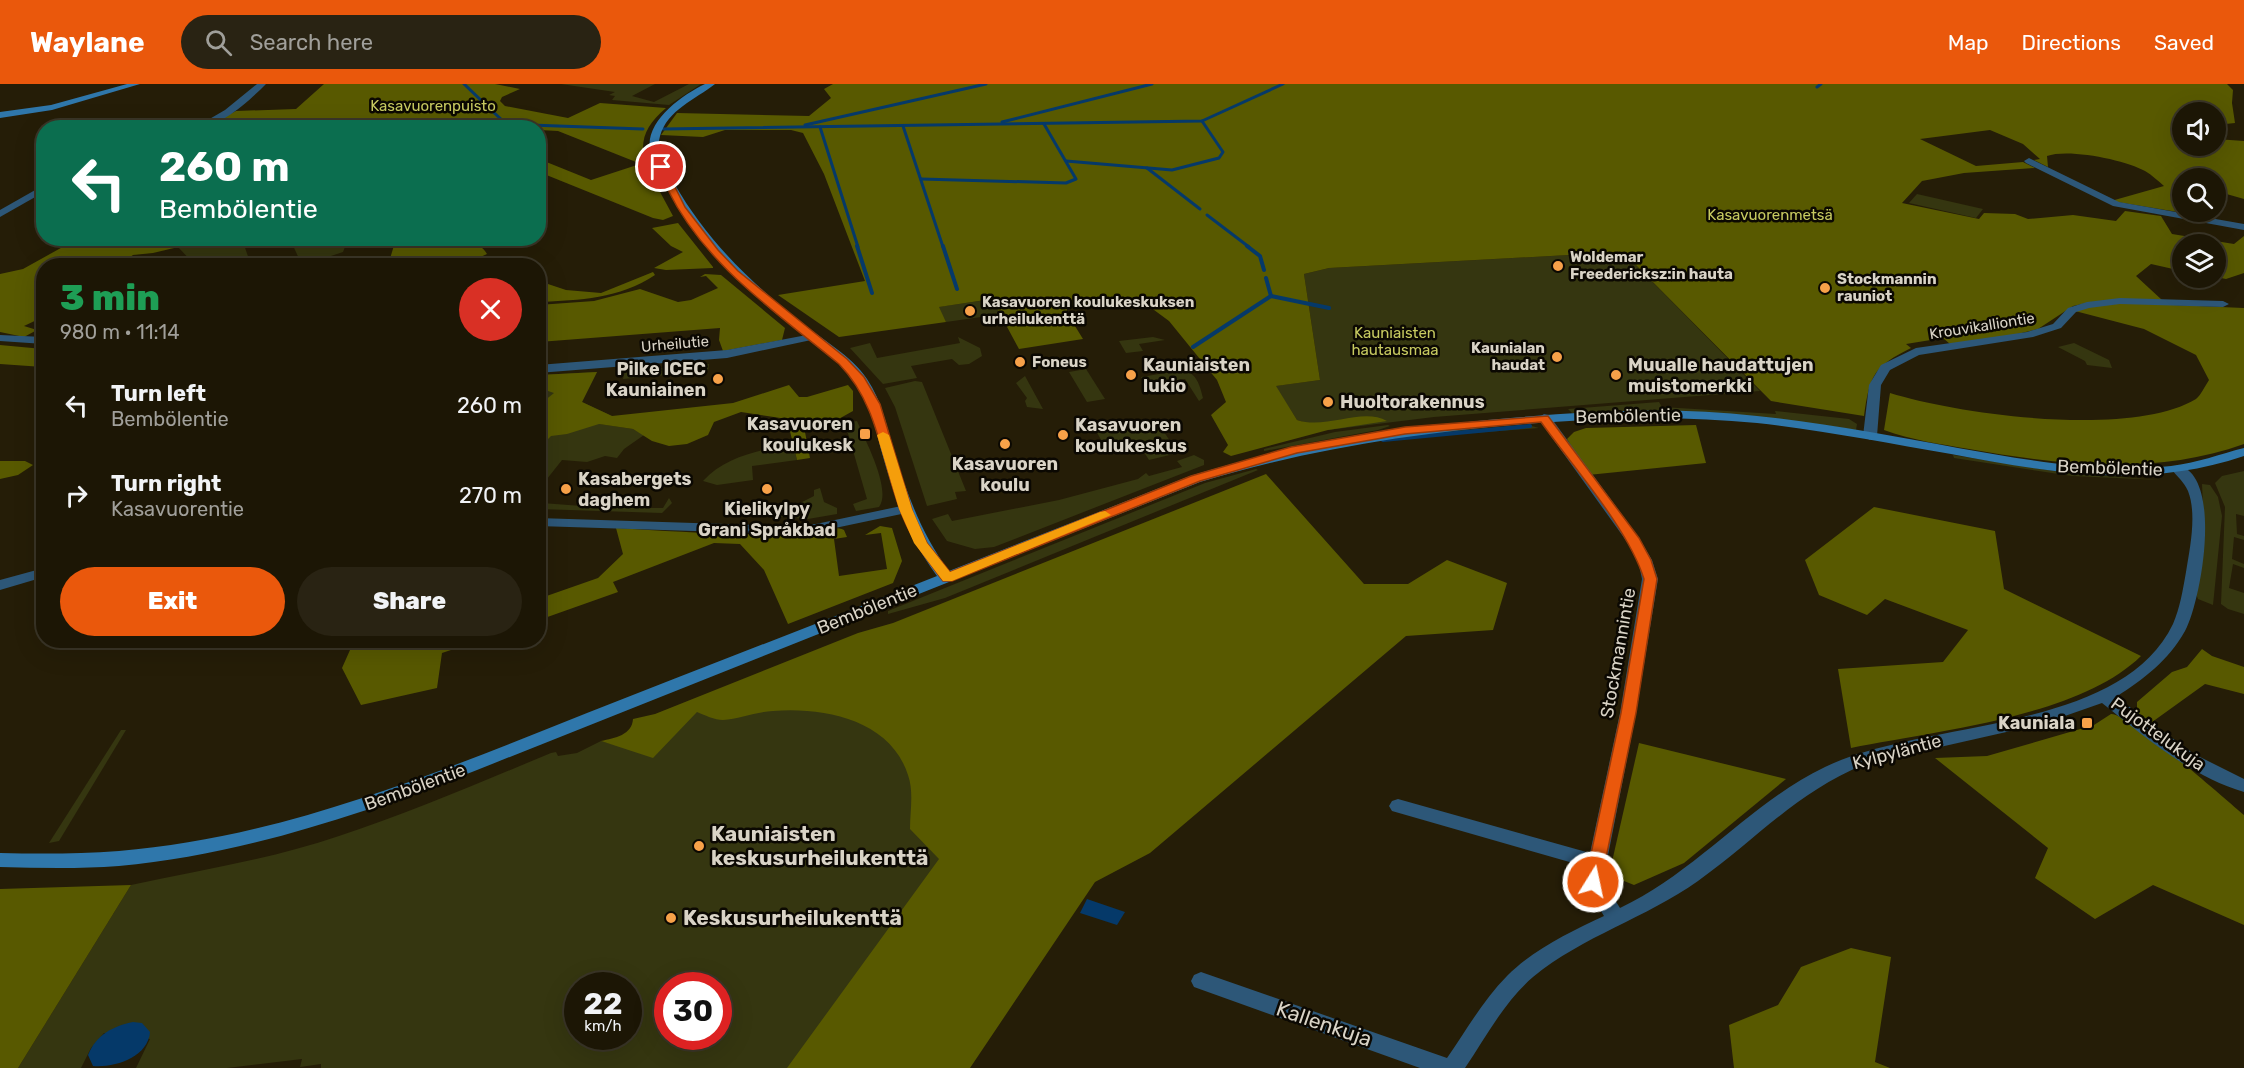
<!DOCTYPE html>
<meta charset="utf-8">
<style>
:root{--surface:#1c1605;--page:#292313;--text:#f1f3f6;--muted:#a09f9a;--line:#3a3527;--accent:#ea580c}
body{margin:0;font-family:Rubik,sans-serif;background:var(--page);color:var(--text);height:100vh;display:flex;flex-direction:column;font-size:22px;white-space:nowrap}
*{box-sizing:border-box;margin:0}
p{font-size:20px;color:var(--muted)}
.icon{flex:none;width:33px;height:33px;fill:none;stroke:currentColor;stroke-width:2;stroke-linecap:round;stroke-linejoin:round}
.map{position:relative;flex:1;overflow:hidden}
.sheet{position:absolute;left:36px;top:174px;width:510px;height:390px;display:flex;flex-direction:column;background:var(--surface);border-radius:24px;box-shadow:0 6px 24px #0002,0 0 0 2px var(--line)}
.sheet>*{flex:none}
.guide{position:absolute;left:36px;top:36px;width:510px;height:126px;border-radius:24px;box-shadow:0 6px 24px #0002,0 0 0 2px var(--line);background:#0b6e4f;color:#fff;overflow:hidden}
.controls{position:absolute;left:2172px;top:18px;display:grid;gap:12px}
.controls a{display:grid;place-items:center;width:54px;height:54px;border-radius:50%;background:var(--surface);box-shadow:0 6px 24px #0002,0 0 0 2px var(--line);font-size:30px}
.speed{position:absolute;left:564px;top:888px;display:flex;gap:12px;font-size:30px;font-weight:700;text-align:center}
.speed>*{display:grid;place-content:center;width:78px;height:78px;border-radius:50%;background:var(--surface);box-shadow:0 6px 24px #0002,0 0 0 2px var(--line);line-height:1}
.speed small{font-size:15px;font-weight:400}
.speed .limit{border:9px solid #d22;background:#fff;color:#111}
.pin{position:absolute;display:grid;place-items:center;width:51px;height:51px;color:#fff;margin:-26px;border:3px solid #fff;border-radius:50%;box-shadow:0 2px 6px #0007}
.me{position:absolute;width:66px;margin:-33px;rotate:10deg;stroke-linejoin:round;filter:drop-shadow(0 0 4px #0008)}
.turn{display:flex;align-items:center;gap:21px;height:126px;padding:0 24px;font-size:27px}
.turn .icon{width:78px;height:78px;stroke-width:2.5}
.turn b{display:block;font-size:42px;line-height:51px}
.round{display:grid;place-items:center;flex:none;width:63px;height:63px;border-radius:32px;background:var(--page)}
.overview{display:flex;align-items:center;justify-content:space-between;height:102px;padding:0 24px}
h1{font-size:36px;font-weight:800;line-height:45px;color:#1e9e55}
.button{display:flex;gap:12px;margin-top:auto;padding:12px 24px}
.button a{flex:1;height:69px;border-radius:36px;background:var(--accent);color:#fff;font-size:24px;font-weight:800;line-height:69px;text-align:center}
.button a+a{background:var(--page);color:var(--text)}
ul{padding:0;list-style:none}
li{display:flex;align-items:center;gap:18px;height:90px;padding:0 24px}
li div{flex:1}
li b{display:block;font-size:22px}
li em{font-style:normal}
header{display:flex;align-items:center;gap:36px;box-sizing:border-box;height:84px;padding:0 30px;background:var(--accent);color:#fff}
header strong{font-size:28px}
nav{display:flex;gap:33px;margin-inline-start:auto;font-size:21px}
.search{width:420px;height:54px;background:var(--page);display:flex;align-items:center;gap:15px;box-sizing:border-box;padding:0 21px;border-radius:33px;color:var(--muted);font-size:22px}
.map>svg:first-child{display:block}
</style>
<header>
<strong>Waylane</strong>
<div class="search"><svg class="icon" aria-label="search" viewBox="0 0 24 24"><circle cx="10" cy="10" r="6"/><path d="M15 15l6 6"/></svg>Search here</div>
<nav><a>Map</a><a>Directions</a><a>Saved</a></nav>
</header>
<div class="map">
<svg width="2244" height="984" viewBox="0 0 2244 984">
<rect width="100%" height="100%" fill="#251d07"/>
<!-- green -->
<g fill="#353610" fill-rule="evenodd">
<path d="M561,0H655L632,12L654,18L689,0H701L669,21L612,16L615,12L609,11L615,8Z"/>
<path d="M1917,110L1983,125L1976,134L1909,119Z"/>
<path d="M212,155H242L251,181H195L178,163Z"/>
<path d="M290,155H348L343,168L307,180L301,179Z"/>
<path d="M1623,168L1760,307L1434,333L1328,346L1297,336L1275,302L1320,296L1304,190L1329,184Z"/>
<path d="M993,215L1002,230L946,238L938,223Z"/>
<path d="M958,253L980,264L982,272L969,280L959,281L952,275L911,282L917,294L883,300L850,264L870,259L877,274L960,259Z"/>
<path d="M1153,253L1165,256L1139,260L1143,267L1126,269L1119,257Z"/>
<path d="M2074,259L2109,276L2112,284L2087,281L2085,277L2058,263Z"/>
<path d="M709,280L708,287L623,295L625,287Z"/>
<path d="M1086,285L1105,315L1087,318L1069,288Z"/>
<path d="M1183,286C1197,289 1200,302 1203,314L1199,317L1185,295L1166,298L1171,306L1151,309L1141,293Z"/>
<path d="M597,288L582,318L612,332L600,340L633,345L644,351L624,365L617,374L605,372L587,378L562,376L539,405V291Z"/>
<path d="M1025,292L1043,325L1027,323L1025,317L1027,314L1016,299Z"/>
<path d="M915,297L922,298L966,407L955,408L957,415L927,422L895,323L885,304Z"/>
<path d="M1659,318L1662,323L1776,330L1775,327L1849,335L1857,340L1856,346C1761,331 1668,324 1572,329L1568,325Z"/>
<path d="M1156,336L1178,369L1149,376L1142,365L1109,370L1095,345Z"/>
<path d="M857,337C865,356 892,406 879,423L856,427L853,420L867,415L845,339Z"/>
<path d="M1388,341L1390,342L1378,346L1264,367V365L1335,348Z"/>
<path d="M1528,341L1539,344L1380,356L1433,348Z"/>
<path d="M793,360L797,376L752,382L753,396L717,401L703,397C726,372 761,366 793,360Z"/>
<path d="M1194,371L1204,376V381L994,463L975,465L947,457L932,435L948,430L952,437L1059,416L1138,395L1146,389L1149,392L1182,383L1177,377Z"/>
<path d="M1953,371L2067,389L2161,396L2072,392L1954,374Z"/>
<path d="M1256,385L1258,386L945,514L888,530V527L1205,399Z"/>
<path d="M2244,387V432L2236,430L2237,450L2244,452V456L2234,453L2232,475L2244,480V484L2233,480L2229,504L2244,509V530L2228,525L2221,520L2225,423L2215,399L2222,392Z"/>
<path d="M2202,400L2210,401L2218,413L2222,432L2213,521L2198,515L2196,510L2204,445Z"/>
<path d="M820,404L824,418L837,424V430L808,435L768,432L777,421L800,419L814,412V406Z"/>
<path d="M669,414L672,419L662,429L539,425L542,419L608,424H663Z"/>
<path d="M893,544L979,699L836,984H321V980L300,983L302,975L227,984H136L150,955L104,949L91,964L81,984H18L131,801C200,786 272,775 339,752C412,728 481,698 551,669L556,668L558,672L577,669L601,657L615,661ZM578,902H628V952H578ZM668,902H718V952H668Z"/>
<path d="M121,646H126L59,757L49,759Z"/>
</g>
<!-- forest -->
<g fill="#585900">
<path d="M324,0H495L520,5L502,13L500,17L505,22L568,34L600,19L666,24C648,40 640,52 644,76L636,78L558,47L539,46L538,44H259L263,41L222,34L236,27L296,25Z"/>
<path d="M833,0H2227L2233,6L2232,19L2235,39L2216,41V28H2182V62H2216V55L2244,57V115L2216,107V94H2182V128H2202V132L2111,117L2164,102C2158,97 2152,91 2145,87C2126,76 2068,64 2047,72L2048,83L2034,76L2040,75L2023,60L1990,46L1920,55L1976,82L2023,78L2035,84L1964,89L1922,97L1902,119L1979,135L1984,129L2015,130L2028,135L2073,131L2116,137L2125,127L2161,132L2172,150L2234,160L2244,152V189L2226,195L2216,193V160H2182V187L2151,180L2136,192L2162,216L2091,218L2073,222L2038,245L2009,252L1950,260L1943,254L1906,260L1911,264C1873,283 1870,291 1864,332L1771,317L1623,168L1329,184L1304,190L1320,296L1276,302L1297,336C1326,346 1362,323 1387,337L1328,346L1231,372L1223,368L1228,361L1211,331L1226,318L1217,296L1169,237L1150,223L1132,216L1067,222V229L1083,255L1019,265L992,215L939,223L946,238L839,253L778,211L865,197L824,90L803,49L791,46H725L703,53L661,51L677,29L809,32L831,14L824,5Z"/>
<path d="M539,75L591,96L637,81L646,82L673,132L663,136L653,134L539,88Z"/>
<path d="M678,139L713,183V184L666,186L654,184L683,168L671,162L652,144Z"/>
<path d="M77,155H212L153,169L133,171L119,181L44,182L43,233L24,242L37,246L24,253L0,248V190L23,185Z"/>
<path d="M396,155C418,154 475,147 487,170L463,181H388Z"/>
<path d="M653,188L655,191C619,215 580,216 539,218V197L566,206L601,209Z"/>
<path d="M705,190L721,191L785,244L782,256L723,267L719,256L720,244L539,258L538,221L594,217L640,205L678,218L691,216L718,204L706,192L700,193Z"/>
<path d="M2127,219L2244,224V360C2155,392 2060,381 1969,365C1940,360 1911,356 1884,346L1890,309C1961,331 2131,354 2196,315C2201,311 2205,302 2209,296L2196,271L2144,245L2075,227L2091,222Z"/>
<path d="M0,261L43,265V283L0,280Z"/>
<path d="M597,288L582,318L612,332L733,319L789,301L799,313H807L848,301L853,307V327L826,342L805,348L810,374L797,376L787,335L741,328L714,338L708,351L687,360L669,362L652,357L633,345L599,340L567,350L551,352L539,364V321L554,309L539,304V291Z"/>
<path d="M1696,341L1706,379L1588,391L1567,355L1574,348L1586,344Z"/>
<path d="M0,377H25L33,381L18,391L0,395Z"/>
<path d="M1266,390L1364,500H1408L1447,476L1507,499L1493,546L1406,552L1150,769L1095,798L970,984H787L939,775L910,745C910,727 914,708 908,691C890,635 823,623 773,627C756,628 739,635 723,636C715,636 704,631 697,628L653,674L601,657C615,654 632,651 633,635L655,630L858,549L893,539Z"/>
<path d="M1874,423L1995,447L2004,505L2141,572C2079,633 1935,647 1851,664L1838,585L1943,578L1968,546L1885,515L1867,531L1819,511L1805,476Z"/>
<path d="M880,442L892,444L902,477L893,499L788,540L764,486L740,460L714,459L613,498L618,508L539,536L538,515L598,494L623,470L616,444C672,447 729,452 786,449C800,449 834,440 844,446L847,453L834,455L839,492L887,485L881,449L865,451Z"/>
<path d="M354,557V556L478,557L442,569L437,604L361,621L342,584Z"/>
<path d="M2202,565L2212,572L2244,583V610L2205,600L2148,641L2137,628V618L2172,588L2187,583Z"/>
<path d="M2111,630C2128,629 2225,715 2244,731V841L2153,801L2095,835L2035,794L2048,764L1935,674L1987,672L2094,641Z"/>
<path d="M1639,659L1786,695L1684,779L1634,801L1609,791Z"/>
<path d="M131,801L18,984H0V805Z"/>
<path d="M1851,864L1891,873L1875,978L1890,984H1734L1729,941L1778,921L1801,883Z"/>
</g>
<!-- water -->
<g fill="#053969">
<path d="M1087,815L1125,828L1117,841L1080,829Z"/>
<path d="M133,938L142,939L150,948C148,973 115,984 93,982L88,971C96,951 113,942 133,938Z"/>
</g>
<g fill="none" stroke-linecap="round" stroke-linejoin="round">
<!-- stream-far1 -->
<g stroke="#053969" stroke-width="3">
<path d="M464,0L487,22"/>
<path d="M1817,3L1821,0"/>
<path d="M491,26L502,36L530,41L643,45"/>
<path d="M1002,38L1152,0"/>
<path d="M805,41L986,0"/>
<path d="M903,42L943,163"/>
<path d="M820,43L858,163"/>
<path d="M663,45L1202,37L1283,0"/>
<path d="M1066,77L1172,86L1219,74L1223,68L1202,37"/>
<path d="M1147,84L1200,125"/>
<path d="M921,95L1066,99L1076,95L1044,40"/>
<path d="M1207,131L1249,163"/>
</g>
<!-- stream -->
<g stroke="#053969" stroke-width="4">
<path d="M857,162L872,209"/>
<path d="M943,162L957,205"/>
<path d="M1247,162L1260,172L1264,186"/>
<path d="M1266,194L1271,212L1329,224"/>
<path d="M1193,263L1271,212"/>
<path d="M1383,356L1530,342"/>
</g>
<!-- street -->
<g fill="#2d5778" fill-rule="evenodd">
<path d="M257,0H266C248,18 220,44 194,44L225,26Z"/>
<path d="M2029,74L2119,118L2244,140V146L2113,122L2026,79L2024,77Z"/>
<path d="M44,101V108L0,133V126Z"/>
<path d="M2120,214L2223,217L2229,220L2223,223L2120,220L2089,224L2076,228L2061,244L2033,253L1919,271L1890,286L1881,301L1877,352L1870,356L1863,352L1869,301L1881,281L1916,264L2027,248L2053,240L2068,224L2087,218Z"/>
<path d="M812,250L818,253L816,255L727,274L538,289V281L727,266Z"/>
<path d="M0,251L44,253V260L0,257Z"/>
<path d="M1544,330L1549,331L1639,454L1652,476L1658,495L1636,629L1603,797L1620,824C1698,787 1750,719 1825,683C1923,635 2120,650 2173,540C2180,524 2183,505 2186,488C2190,464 2197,430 2188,407C2184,398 2177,392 2171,385L2178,381C2224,392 2201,518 2185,547C2168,577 2144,595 2116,613L2194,670L2244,695V708C2190,692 2145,653 2102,619L2042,640L1865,680C1794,710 1758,754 1698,797C1646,834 1583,852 1533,893C1504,918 1486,953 1465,984H1420L1194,903L1191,897L1194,891L1201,888L1447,974C1466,947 1483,916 1507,892C1534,865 1570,848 1604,832L1583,798L1587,783L1392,727L1389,722L1392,717L1398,715L1590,769L1620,629L1642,495L1638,476L1625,455L1538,334Z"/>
<path d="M906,421L911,422L913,425L911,428L816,448L784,450L538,442V434L784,442L816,440Z"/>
<path d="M44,484V493L0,506V496Z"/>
</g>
<!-- secondary -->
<g fill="#2f77ab" fill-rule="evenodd">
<path d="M127,0H140L52,26L0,34V28L51,21Z"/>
<path d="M705,0H715C696,15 667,26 660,52C655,69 666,85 674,99C706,155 748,196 798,236C821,255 851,271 867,295C882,317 887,343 894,368C907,410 922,451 949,487L1190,392C1299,359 1409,342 1522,333C1600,326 1679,323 1757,332C1825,339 1892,352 1958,364C2028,376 2100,390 2171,382C2197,379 2220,370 2244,364V372C2142,406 2054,389 1951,370C1886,359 1822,346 1757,339C1679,331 1601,334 1523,340C1413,349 1306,366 1200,398L472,688C358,731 241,771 119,782C79,785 40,784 0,783V769C40,770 79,770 119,767C282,754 436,689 587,629C704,583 821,538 937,492C909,454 894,413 882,369C875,344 871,317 856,296C840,275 814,260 794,244C743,203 698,161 667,103C661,92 652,80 650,66C645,37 682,11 705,0Z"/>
</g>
</g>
<!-- route -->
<path fill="#ea580c" stroke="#983908" stroke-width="1.5" d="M658,81H664L685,123L718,166L738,187L847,275L864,293L880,320L913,429L927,459L950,488L1191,392L1291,363L1405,343L1548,332L1639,454L1651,476L1657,495L1636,629L1600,803H1587L1585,798L1621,629L1644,495C1628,444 1573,383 1541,338L1405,350L1297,369L1200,397L952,497H943C926,475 912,456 902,431C881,379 880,322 839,280C776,228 705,181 668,106C664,98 658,89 658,81Z"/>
<!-- slow -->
<path fill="#f59e0b" d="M883,348L889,351L912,425L927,459L950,488L1100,428L1105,427L1111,431L952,497H943L914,459L899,425L877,351Z"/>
<!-- markers -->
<g fill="#f7a149" stroke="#0b0802" stroke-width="2">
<circle cx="1558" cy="182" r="6"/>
<circle cx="1825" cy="204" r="6"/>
<circle cx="970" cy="227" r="6"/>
<circle cx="1557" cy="273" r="6"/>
<circle cx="1020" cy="278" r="6"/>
<circle cx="1131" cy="291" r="6"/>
<circle cx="1616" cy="291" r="6"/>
<circle cx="718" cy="295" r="6"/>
<circle cx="1328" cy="318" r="6"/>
<rect x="859" y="344" width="12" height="12" rx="3"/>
<circle cx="1063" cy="351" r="6"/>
<circle cx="1005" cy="360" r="6"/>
<circle cx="566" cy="405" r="6"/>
<circle cx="767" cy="405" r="6"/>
<rect x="2081" y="633" width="12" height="12" rx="3"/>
<circle cx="699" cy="762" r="6"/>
<circle cx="671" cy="834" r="6"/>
</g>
<g text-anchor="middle" stroke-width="5" stroke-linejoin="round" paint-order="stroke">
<!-- far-park labels -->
<g font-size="15" fill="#c7ca60" stroke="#0b0802">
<text x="433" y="27">Kasavuorenpuisto</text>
<text x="1770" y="136">Kasavuorenmetsä</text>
<text x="1395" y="254">Kauniaisten<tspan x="1395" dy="17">hautausmaa</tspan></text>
</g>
<!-- far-poi labels -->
<g font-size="15" font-weight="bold" fill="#d9d3c6" stroke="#0b0802" text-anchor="start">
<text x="1570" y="178">Woldemar<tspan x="1570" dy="17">Freedericksz:in hauta</tspan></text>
<text x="1837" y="200">Stockmannin<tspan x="1837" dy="17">rauniot</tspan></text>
<text x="982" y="223">Kasavuoren koulukeskuksen<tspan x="982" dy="17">urheilukenttä</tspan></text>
<text x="1545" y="269" text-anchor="end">Kaunialan<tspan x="1545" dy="17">haudat</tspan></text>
<text x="1032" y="283">Foneus</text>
</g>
<!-- far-street labels -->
<g font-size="15" fill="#d9d3c6" stroke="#0b0802">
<text transform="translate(1982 242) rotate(-9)" y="5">Krouvikalliontie</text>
<text transform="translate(675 260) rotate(-5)" y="5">Urheilutie</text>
</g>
<!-- poi labels -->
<g font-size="18" font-weight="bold" fill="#d9d3c6" stroke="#0b0802" text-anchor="start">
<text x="1143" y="287">Kauniaisten<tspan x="1143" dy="21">lukio</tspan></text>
<text x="1628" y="287">Muualle haudattujen<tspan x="1628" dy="21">muistomerkki</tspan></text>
<text x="706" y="291" text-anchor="end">Pilke ICEC<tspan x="706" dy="21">Kauniainen</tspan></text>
<text x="1340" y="324">Huoltorakennus</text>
<text x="853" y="346" text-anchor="end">Kasavuoren<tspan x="853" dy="21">koulukesk</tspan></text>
<text x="1075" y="347">Kasavuoren<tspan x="1075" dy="21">koulukeskus</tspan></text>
<text x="1005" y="386" text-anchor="middle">Kasavuoren<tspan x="1005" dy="21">koulu</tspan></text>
<text x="578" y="401">Kasabergets<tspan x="578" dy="21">daghem</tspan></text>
<text x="767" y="431" text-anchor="middle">Kielikylpy<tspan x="767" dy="21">Grani Språkbad</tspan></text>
<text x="2075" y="645" text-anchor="end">Kauniala</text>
</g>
<!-- street labels -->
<g font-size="18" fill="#d9d3c6" stroke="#0b0802">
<text transform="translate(1628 332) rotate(-1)" y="6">Bembölentie</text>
<text transform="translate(2110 384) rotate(2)" y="6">Bembölentie</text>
<text transform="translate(867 525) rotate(-22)" y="6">Bembölentie</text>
<text transform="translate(1618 569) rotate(-80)" y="6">Stockmannintie</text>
<text transform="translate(2158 650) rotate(36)" y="6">Pujottelukuja</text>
<text transform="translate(1897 668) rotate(-15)" y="6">Kylpyläntie</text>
<text transform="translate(415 703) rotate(-20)" y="6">Bembölentie</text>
</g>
<!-- near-poi labels -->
<g font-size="21" font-weight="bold" fill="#d9d3c6" stroke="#0b0802" text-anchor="start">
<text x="711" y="757">Kauniaisten<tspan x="711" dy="24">keskusurheilukenttä</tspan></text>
<text x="683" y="841">Keskusurheilukenttä</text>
</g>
<!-- near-street labels -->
<g font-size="21" fill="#d9d3c6" stroke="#0b0802">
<text transform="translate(1324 940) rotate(19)" y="7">Kallenkuja</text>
</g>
</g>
</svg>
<div class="controls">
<a><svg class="icon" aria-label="sound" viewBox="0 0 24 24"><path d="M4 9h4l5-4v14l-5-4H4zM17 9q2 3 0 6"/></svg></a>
<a><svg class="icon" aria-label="search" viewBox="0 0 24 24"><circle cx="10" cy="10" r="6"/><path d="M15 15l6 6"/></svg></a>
<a><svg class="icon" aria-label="layers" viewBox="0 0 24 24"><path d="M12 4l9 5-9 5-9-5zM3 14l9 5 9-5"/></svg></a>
</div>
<div class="speed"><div>22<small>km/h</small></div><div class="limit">30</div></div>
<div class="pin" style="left:661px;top:83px;background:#d93025"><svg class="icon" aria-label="arrive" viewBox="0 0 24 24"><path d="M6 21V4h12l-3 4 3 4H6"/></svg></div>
<svg class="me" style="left:1593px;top:798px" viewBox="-20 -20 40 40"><circle r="17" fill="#ea580c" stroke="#fff" stroke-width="3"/><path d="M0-11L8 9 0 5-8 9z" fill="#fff"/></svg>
<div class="guide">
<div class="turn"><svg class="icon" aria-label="left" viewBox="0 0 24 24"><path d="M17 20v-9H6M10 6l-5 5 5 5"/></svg><div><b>260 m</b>Bembölentie</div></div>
</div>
<section class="sheet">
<div class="overview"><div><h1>3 min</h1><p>980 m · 11:14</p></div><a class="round" style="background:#d93025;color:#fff"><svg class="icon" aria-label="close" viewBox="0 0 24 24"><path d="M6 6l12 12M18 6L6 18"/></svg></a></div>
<ul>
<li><svg class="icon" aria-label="left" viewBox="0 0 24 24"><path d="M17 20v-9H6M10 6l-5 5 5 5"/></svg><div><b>Turn left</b><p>Bembölentie</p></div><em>260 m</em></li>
<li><svg class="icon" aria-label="right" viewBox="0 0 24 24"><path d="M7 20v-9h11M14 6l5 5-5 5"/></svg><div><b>Turn right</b><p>Kasavuorentie</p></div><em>270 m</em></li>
</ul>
<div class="button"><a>Exit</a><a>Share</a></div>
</section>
</div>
